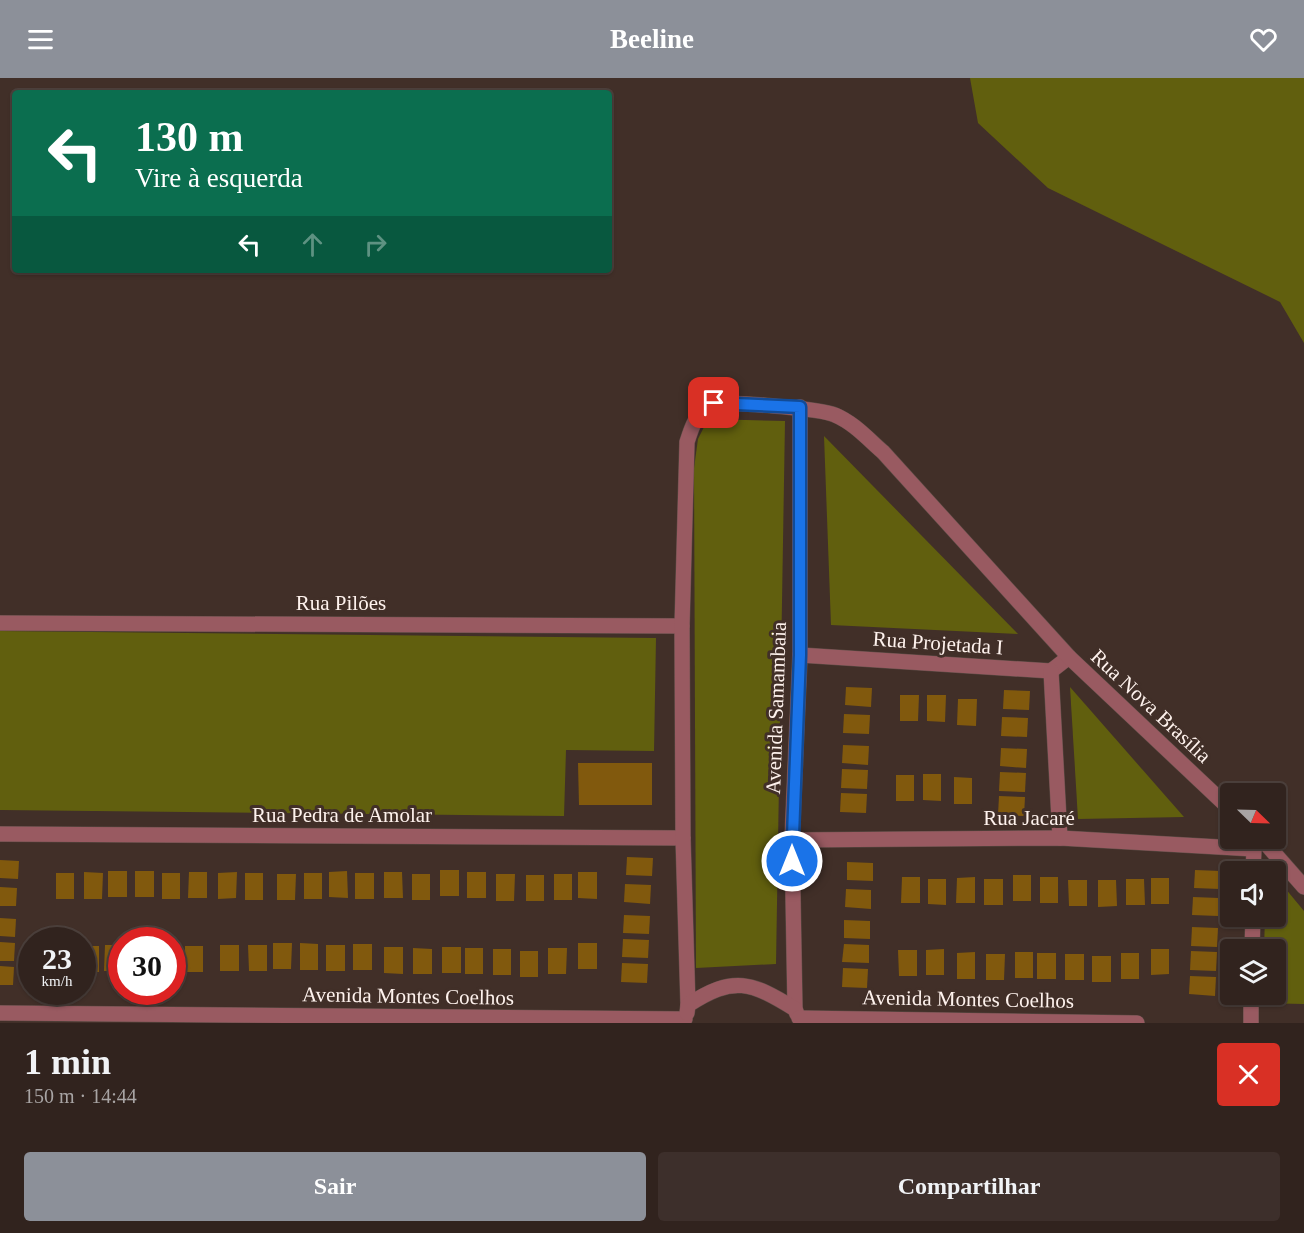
<!DOCTYPE html>
<html lang="pt">
<meta charset="utf-8">
<style>
:root{--surface:#31231e;--page:#3d2f2b;--text:#f1f3f6;--muted:#a8a4a4;--line:#4c403c;--accent:#8c9099}
body{margin:0;font-family:Georgia,serif;background:var(--page);color:var(--text);height:100vh;display:flex;flex-direction:column;font-size:22px;white-space:nowrap}
*{box-sizing:border-box;margin:0}
p{font-size:20px;color:var(--muted)}
.icon{flex:none;width:33px;height:33px;fill:none;stroke:currentColor;stroke-width:2;stroke-linecap:round;stroke-linejoin:round}
.map{position:relative;height:945px;overflow:hidden}
.details{display:flex;flex-direction:column;background:var(--surface);flex:1}
.details>*{flex:none}
.banner{position:absolute;left:12px;top:12px;width:600px;height:183px;border-radius:6px;box-shadow:0 2px 4px #0004,0 0 0 2px var(--line);background:#0b6e4f;color:#fff;overflow:hidden}
.needle{width:39px;rotate:113deg}
.tools{position:absolute;left:1220px;top:705px;display:grid;gap:12px}
.tools a{display:grid;place-items:center;width:66px;height:66px;border-radius:6px;background:var(--surface);box-shadow:0 2px 4px #0004,0 0 0 2px var(--line);font-size:30px}
.speed{position:absolute;left:18px;top:849px;display:flex;gap:12px;font-size:30px;font-weight:700;text-align:center}
.speed>*{display:grid;place-content:center;width:78px;height:78px;border-radius:50%;background:var(--surface);box-shadow:0 2px 4px #0004,0 0 0 2px var(--line);line-height:1}
.speed small{font-size:15px;font-weight:400}
.speed .limit{border:9px solid #d22;background:#fff;color:#111}
.pin{position:absolute;display:grid;place-items:center;width:51px;height:51px;color:#fff;margin:-26px;border-radius:12px;box-shadow:0 3px 9px #0006}
.me{position:absolute;width:66px;margin:-33px;rotate:0deg;stroke-linejoin:round;filter:drop-shadow(0 0 4px #0008)}
.turn{display:flex;align-items:center;gap:21px;height:126px;padding:0 24px;font-size:27px}
.turn .icon{width:78px;height:78px;stroke-width:2.5}
.turn b{display:block;font-size:42px;line-height:51px}
.lanes{display:flex;align-items:center;height:57px;padding:0 24px;background:#0003;justify-content:center;gap:30px;direction:ltr}
.lanes .off{opacity:.35}
.round{display:grid;place-items:center;flex:none;width:63px;height:63px;border-radius:6px;background:var(--page)}
.overview{display:flex;align-items:center;justify-content:space-between;height:102px;padding:0 24px}
h1{font-size:36px;font-weight:800;line-height:45px}
.cta{display:flex;gap:12px;margin-top:auto;padding:12px 24px}
.cta a{flex:1;height:69px;border-radius:6px;background:var(--accent);color:#fff;font-size:24px;font-weight:800;line-height:69px;text-align:center}
.cta a+a{background:var(--page);color:var(--text)}
header{display:flex;justify-content:space-between;align-items:center;height:78px;padding:0 24px;background:var(--accent);color:#fff;font-size:27px;font-weight:800}
.map>svg:first-child{display:block}
</style>
<header><svg class="icon" aria-label="menu" viewBox="0 0 24 24"><path d="M4 6h16M4 12h16M4 18h16"/></svg>Beeline<svg class="icon" aria-label="heart" viewBox="0 0 24 24"><path d="M12 20l-8-8c-3-5 5-10 8-4 3-6 11-1 8 4z"/></svg></header>
<div class="map">
<svg width="1304" height="945" viewBox="0 0 1304 945">
<rect width="100%" height="100%" fill="#412f28"/>
<!-- green -->
<g fill="#615f0e">
<path d="M970,0H1304V265L1280,224L1048,110L978,45Z"/>
<path d="M708,341L785,343L776,886L696,890L694,390L698,361Z"/>
<path d="M824,358L1018,556L831,547Z"/>
<path d="M0,553L656,560L654,673L566,672L564,738L0,732Z"/>
<path d="M1070,609L1184,739L1078,741Z"/>
<path d="M1275,798L1304,833V926L1263,925L1264,917L1275,916V872L1264,871L1265,839L1275,838Z"/>
</g>
<!-- building -->
<g fill="#81590d">
<path d="M846,609L872,610L871,629L845,627Z"/>
<path d="M1004,612L1030,613L1029,632L1003,631Z"/>
<path d="M900,617H919L918,643H900Z"/>
<path d="M927,617H946L945,644L927,643Z"/>
<path d="M958,621H977L976,648L957,647Z"/>
<path d="M844,636L870,637L869,656L843,655Z"/>
<path d="M1002,639L1028,640L1027,659L1001,658Z"/>
<path d="M843,667L869,668L868,687L842,685Z"/>
<path d="M1001,670L1027,671L1026,690L1000,688Z"/>
<path d="M578,685H652V727H579Z"/>
<path d="M842,691L868,692L867,711L841,710Z"/>
<path d="M1000,694L1026,695L1025,714L999,713Z"/>
<path d="M923,696H941V723L923,722Z"/>
<rect x="896" y="697" width="18" height="26"/>
<path d="M954,699L972,700V726H954Z"/>
<path d="M841,715L867,716L866,735L840,734Z"/>
<path d="M999,718L1025,719L1024,738L998,737Z"/>
<path d="M627,779L653,780L652,798L626,797Z"/>
<path d="M0,782L19,783L18,801L0,800Z"/>
<path d="M847,784L873,785V803L847,802Z"/>
<rect x="440" y="792" width="19" height="26"/>
<path d="M1195,792L1221,793L1220,811L1194,810Z"/>
<rect x="108" y="793" width="19" height="26"/>
<rect x="135" y="793" width="19" height="26"/>
<path d="M347,793L348,820L329,819V794Z"/>
<path d="M84,794L103,795L102,821H84Z"/>
<path d="M189,794H207V820H188Z"/>
<path d="M237,794L236,820L218,821V795Z"/>
<path d="M384,794H402L403,820H384Z"/>
<rect x="467" y="794" width="19" height="26"/>
<path d="M578,794H597V821L578,820Z"/>
<rect x="56" y="795" width="18" height="26"/>
<rect x="162" y="795" width="18" height="26"/>
<rect x="245" y="795" width="18" height="27"/>
<rect x="304" y="795" width="18" height="26"/>
<rect x="355" y="795" width="19" height="26"/>
<path d="M277,796H296L295,822H277Z"/>
<rect x="412" y="796" width="18" height="26"/>
<path d="M496,796H515L514,823H496Z"/>
<rect x="554" y="796" width="18" height="26"/>
<rect x="526" y="797" width="18" height="26"/>
<rect x="1013" y="797" width="18" height="26"/>
<path d="M902,799H920V825H901Z"/>
<path d="M975,799V825H956L957,800Z"/>
<rect x="1040" y="799" width="18" height="26"/>
<rect x="1151" y="800" width="18" height="26"/>
<path d="M928,801H946V827L928,826Z"/>
<rect x="984" y="801" width="19" height="26"/>
<path d="M1126,801H1144L1145,827H1126Z"/>
<path d="M1068,802H1087V828H1069Z"/>
<path d="M1098,802H1116L1117,828L1098,829Z"/>
<path d="M625,806L651,807L650,826L624,824Z"/>
<path d="M0,809L17,810L16,828H0Z"/>
<path d="M846,811L871,812V831L845,829Z"/>
<path d="M1193,819L1219,820L1218,838L1192,837Z"/>
<path d="M624,837L650,838L649,856L623,855Z"/>
<path d="M0,840L16,841L15,859L0,858Z"/>
<path d="M844,842L870,843V861L844,860Z"/>
<path d="M1192,849L1218,850L1217,869L1191,868Z"/>
<path d="M623,861L649,862L648,880L622,879Z"/>
<path d="M0,864L15,865L14,883H0Z"/>
<path d="M273,865H292L291,891H273Z"/>
<path d="M300,865L318,866V892H300Z"/>
<rect x="578" y="865" width="19" height="26"/>
<rect x="353" y="866" width="19" height="26"/>
<path d="M844,866L869,867V885L842,884Z"/>
<path d="M105,867H122V893H104Z"/>
<rect x="220" y="867" width="19" height="26"/>
<path d="M248,867H267V893H249Z"/>
<rect x="326" y="867" width="19" height="26"/>
<rect x="82" y="868" width="17" height="26"/>
<rect x="172" y="868" width="4" height="26"/>
<rect x="185" y="868" width="18" height="26"/>
<path d="M384,869H403V896L384,895Z"/>
<rect x="442" y="869" width="19" height="26"/>
<path d="M413,870L432,871V896H413Z"/>
<rect x="465" y="870" width="18" height="26"/>
<path d="M548,870H567L566,896H548Z"/>
<rect x="493" y="871" width="18" height="26"/>
<path d="M944,871V897H926V872Z"/>
<path d="M1151,871H1169V896L1151,897Z"/>
<path d="M898,872H917V898H899Z"/>
<rect x="520" y="873" width="18" height="26"/>
<path d="M1191,873L1217,874L1216,893L1190,892Z"/>
<path d="M975,874V901H957V875Z"/>
<rect x="1015" y="874" width="18" height="26"/>
<rect x="1037" y="875" width="19" height="26"/>
<rect x="1121" y="875" width="18" height="26"/>
<path d="M986,876H1005L1004,902H986Z"/>
<rect x="1065" y="876" width="19" height="26"/>
<rect x="1092" y="878" width="19" height="26"/>
<path d="M622,885L648,886L647,905L621,904Z"/>
<path d="M0,888L14,889L13,907H0Z"/>
<path d="M843,890L868,891L867,910L842,909Z"/>
<path d="M1190,898L1216,899L1215,918L1189,916Z"/>
</g>
<g fill="none" stroke-linecap="round" stroke-linejoin="round">
<!-- street casing -->
<g stroke="#5f4e48" stroke-width="16">
<g id="street">
<path d="M0,545L682,548"/>
<path d="M800,577L1051,593L1069,579"/>
<path d="M1051,593L1060,760"/>
<path d="M0,756L683,760"/>
<path d="M1261,760L1304,809"/>
<path d="M792,762L1060,760L1254,771L1260,760"/>
<path d="M1253,794L1254,771"/>
<path d="M1252,872L1253,838"/>
<path d="M688,927L683,760L682,548L687,364C692,348 696,335 712,327C722,322 822,331 835,337C854,345 868,361 883,374L1069,579L1230,731"/>
<path d="M795,931L792,762L800,577V329"/>
<path d="M0,935L685,941"/>
<path d="M687,935L688,927C734,897 751,904 795,931L797,936"/>
<path d="M799,940L1137,945"/>
<path d="M1251,945V916"/>
</g>
</g>
<!-- street -->
<use href="#street" stroke="#995a61" stroke-width="15"/>
</g>
<g fill="none" stroke-linecap="round" stroke-linejoin="round">
<!-- route casing -->
<g stroke="#114b97" stroke-width="15">
<path id="route" d="M714,325L800,329V577L792,783"/>
</g>
<!-- route -->
<use href="#route" stroke="#1a73e8" stroke-width="10"/>
</g>
<g text-anchor="middle" stroke-width="6" stroke-linejoin="round" paint-order="stroke">
<!-- street labels -->
<g font-size="21" fill="#fef2ed" stroke="#412f28">
<text x="341" y="532">Rua Pilões</text>
<text transform="translate(938 565) rotate(4)" y="7">Rua Projetada I</text>
<text transform="translate(1151 628) rotate(43)" y="7">Rua Nova Brasília</text>
<text transform="translate(776 630) rotate(-88)" y="7">Avenida Samambaia</text>
<text x="342" y="744">Rua Pedra de Amolar</text>
<text x="1029" y="747">Rua Jacaré</text>
<text transform="translate(408 918) rotate(1)" y="7">Avenida Montes Coelhos</text>
<text transform="translate(968 921) rotate(1)" y="7">Avenida Montes Coelhos</text>
</g>
</g>
</svg>
<div class="tools">
<a><svg class="needle" viewBox="-14 -14 28 28"><path d="M0-13l5 13h-10z" fill="#e53935"/><path d="M0 13l5-13h-10z" fill="#a8a4a4"/></svg></a>
<a><svg class="icon" aria-label="sound" viewBox="0 0 24 24"><path d="M4 9h4l5-4v14l-5-4H4zM17 9q2 3 0 6"/></svg></a>
<a><svg class="icon" aria-label="layers" viewBox="0 0 24 24"><path d="M12 4l9 5-9 5-9-5zM3 14l9 5 9-5"/></svg></a>
</div>
<div class="speed"><div>23<small>km/h</small></div><div class="limit">30</div></div>
<div class="pin" style="left:714px;top:325px;background:#d93025"><svg class="icon" aria-label="arrive" viewBox="0 0 24 24"><path d="M6 21V4h12l-3 4 3 4H6"/></svg></div>
<svg class="me" style="left:792px;top:783px" viewBox="-20 -20 40 40"><circle r="17" fill="#1a73e8" stroke="#fff" stroke-width="3"/><path d="M0-11L8 9 0 5-8 9z" fill="#fff"/></svg>
<div class="banner">
<div class="turn"><svg class="icon" aria-label="left" viewBox="0 0 24 24"><path d="M17 20v-9H6M10 6l-5 5 5 5"/></svg><div><b>130 m</b>Vire à esquerda</div></div>
<div class="lanes"><svg class="icon" aria-label="left" viewBox="0 0 24 24"><path d="M17 20v-9H6M10 6l-5 5 5 5"/></svg><svg class="icon off" aria-label="ahead" viewBox="0 0 24 24"><path d="M12 20V5M6 11l6-6 6 6"/></svg><svg class="icon off" aria-label="right" viewBox="0 0 24 24"><path d="M7 20v-9h11M14 6l5 5-5 5"/></svg></div>
</div>
</div>
<section class="details">
<div class="overview"><div><h1>1 min</h1><p>150 m · 14:44</p></div><a class="round" style="background:#d93025;color:#fff"><svg class="icon" aria-label="close" viewBox="0 0 24 24"><path d="M6 6l12 12M18 6L6 18"/></svg></a></div>
<div class="cta"><a>Sair</a><a>Compartilhar</a></div>
</section>
